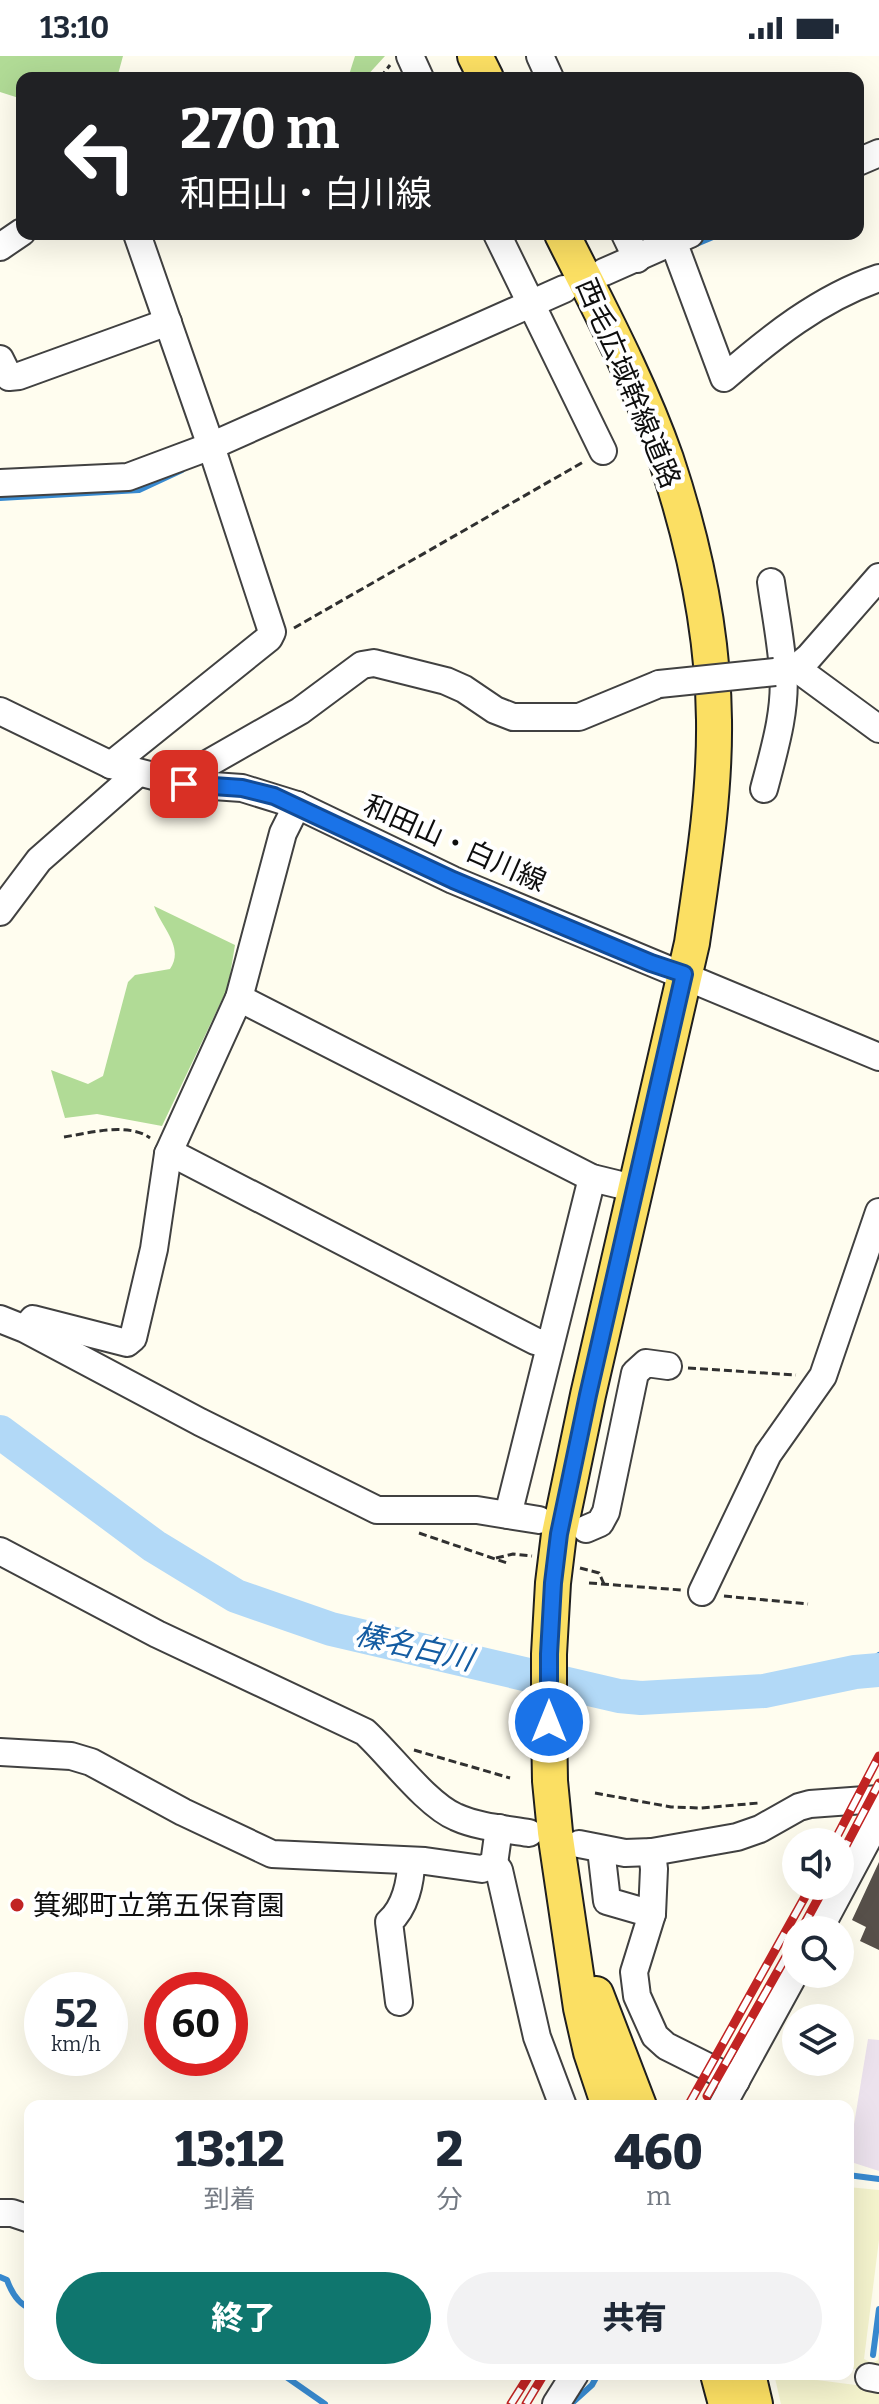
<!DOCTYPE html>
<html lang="ja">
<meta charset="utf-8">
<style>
:root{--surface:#fff;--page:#f2f2f3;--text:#1f2937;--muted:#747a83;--accent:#0f766e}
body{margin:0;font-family:Bitter,"Noto Sans JP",serif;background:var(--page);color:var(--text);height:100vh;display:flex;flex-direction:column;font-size:30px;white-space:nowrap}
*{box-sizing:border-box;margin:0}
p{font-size:26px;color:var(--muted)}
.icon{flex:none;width:44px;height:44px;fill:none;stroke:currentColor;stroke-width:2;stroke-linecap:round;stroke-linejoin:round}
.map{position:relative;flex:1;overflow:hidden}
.panel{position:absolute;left:24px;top:2044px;width:830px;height:280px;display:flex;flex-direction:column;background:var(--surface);border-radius:16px;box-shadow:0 8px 32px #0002}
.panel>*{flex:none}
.guide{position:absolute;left:16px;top:16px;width:848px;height:168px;border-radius:16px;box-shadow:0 8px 32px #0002;background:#202124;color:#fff;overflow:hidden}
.tools{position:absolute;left:782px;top:1772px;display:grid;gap:16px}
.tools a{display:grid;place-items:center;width:72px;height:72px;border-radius:50%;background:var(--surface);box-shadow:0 8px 32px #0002;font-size:40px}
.speed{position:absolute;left:24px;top:1916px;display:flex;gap:16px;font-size:40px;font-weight:700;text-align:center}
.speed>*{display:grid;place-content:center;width:104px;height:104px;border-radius:50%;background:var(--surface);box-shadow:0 8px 32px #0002;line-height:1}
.speed small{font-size:20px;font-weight:400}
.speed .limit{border:12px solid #d22;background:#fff;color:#111}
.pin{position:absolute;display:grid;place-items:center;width:68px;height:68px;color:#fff;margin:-34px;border-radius:16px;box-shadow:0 4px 12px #0006}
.me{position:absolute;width:88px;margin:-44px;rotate:0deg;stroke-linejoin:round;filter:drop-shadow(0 0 6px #0008)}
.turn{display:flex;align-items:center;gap:28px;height:168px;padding:0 32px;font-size:36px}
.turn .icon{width:104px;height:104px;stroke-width:2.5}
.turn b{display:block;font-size:56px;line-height:68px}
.eta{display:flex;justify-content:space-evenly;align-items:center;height:136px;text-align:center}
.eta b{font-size:48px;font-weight:800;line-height:56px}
.primary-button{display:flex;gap:16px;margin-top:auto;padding:16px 32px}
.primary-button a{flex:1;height:92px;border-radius:48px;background:var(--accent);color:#fff;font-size:32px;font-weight:800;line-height:92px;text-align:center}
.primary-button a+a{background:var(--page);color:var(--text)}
.status{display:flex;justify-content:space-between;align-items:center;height:56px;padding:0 40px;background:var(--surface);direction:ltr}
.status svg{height:22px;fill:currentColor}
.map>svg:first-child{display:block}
</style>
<div class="status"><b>13:10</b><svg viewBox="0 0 49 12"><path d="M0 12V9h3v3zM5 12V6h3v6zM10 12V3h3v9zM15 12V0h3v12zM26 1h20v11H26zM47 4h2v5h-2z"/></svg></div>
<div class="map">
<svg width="879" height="2348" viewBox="0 0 879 2348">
<rect width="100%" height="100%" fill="#fffdef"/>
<!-- industrial -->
<path fill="#ece2ed" d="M868,1983L879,1984V2115L848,2105Z"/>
<!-- farmland -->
<g fill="#f5f4ce">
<path d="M848,2131L879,2134V2184L864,2303L872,2307L878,2304L879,2296V2316L848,2312Z"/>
<path d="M774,2318H817V2324L879,2332V2348H781Z"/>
</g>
<!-- forest -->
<g fill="#b1db96">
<path d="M0,0H123L117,22H22V43L0,36Z"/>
<path d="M355,0H385L365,22H348Z"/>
<path d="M154,850L235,889L228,931L162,1070L97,1058L65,1062L51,1014L88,1028L103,1020L128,926L135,919L170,913C185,891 161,871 154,850Z"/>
</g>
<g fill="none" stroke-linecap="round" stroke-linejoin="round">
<!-- stream -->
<g stroke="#388ad0" stroke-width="6">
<path d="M694,189L720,178"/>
<path d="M0,442L139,434L182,414"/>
<path d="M855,1616L879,1599"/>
<path d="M848,2119L879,2123"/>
<path d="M0,2221L7,2224C11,2235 18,2248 30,2252"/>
<path d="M873,2299L879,2253"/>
<path d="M282,2318L325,2348"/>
<path d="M571,2348L592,2329L598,2318"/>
</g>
<!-- river -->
<path stroke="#b2d9f7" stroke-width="34" d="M0,1376L154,1490L236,1540L331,1573L619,1640L641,1642L764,1635L855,1616L879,1614"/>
</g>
<!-- building -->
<path fill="#57504a" d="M879,1806V1894L860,1885L866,1871L852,1864Z"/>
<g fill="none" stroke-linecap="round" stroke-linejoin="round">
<!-- minor casing -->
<g stroke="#414141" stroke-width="30">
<g id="minor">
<path d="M410,0L420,22"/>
<path d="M540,0L550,22"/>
<path d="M858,106L879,97"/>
<path d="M497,178L603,395"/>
<path d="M625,178L637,203"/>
<path d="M673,185L724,322C770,282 820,242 879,222"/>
<path d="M0,191L22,176"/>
<path d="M604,216L690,178"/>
<path d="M0,303L9,321L19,320L168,266"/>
<path d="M0,427L128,421L211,390L564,233"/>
<path d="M796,612L879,673"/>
<path d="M775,616L796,612L809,601L879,521"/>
<path d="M0,655L111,709L184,728L242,732L297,749L453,824L879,1001"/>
<path d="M111,709L269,582L272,576L211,390L137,178"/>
<path d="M184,728L200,712L300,655L362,609L374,607L446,625L464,633L495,654L513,661H579L659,628"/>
<path d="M764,733C774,695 787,653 783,614C781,585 775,555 771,526"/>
<path d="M297,749L283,777L239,942L168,1098L181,1102L535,1285L550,1289"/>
<path d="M0,856L39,804L138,717"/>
<path d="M239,942L592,1122L637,1133"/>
<path d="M0,1263L25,1273L200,1366L377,1454H477L539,1464"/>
<path d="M28,1269L33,1263L127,1287L133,1282L154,1193L168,1098"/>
<path d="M508,1459L592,1122"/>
<path d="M586,1473L600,1467L606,1456L635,1317L646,1307L668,1310"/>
<path d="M0,1495L157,1578L365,1676C390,1699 427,1749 456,1761C478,1771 505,1773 529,1777"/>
<path d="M702,1536L768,1398L823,1320L879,1156"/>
<path d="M0,1696L71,1700L91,1706L183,1756L272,1798L425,1805L482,1813L494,1808L499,1772"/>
<path d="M579,1788L625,1797L652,1796L737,1781L760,1773L799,1751L810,1748L879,1743"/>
<path d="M601,1793L607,1845L652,1858"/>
<path d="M652,1796L654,1813L652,1858L634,1916L637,1940L655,1980L666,1990L736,2025"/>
<path d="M494,1808L499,1814L537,1981L563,2050"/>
<path d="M819,1874L879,1762"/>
<path d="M399,1946L389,1866C405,1852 411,1826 411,1805"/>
<path d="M722,2050L796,1915"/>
<path d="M0,2157H12L30,2163"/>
<path d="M869,2321L879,2323"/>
<path d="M556,2348L575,2318"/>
</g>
</g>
<!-- major casing -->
<g stroke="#1f1f1f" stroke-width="38">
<g id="major">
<path d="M475,0L486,22"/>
<path d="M562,178C599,252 639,326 666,403C694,487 713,576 714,664C715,739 703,812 692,887L588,1339L559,1478L553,1527L549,1598V1666L550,1725L555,1776L581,1952L591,1996L609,2050"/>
<path d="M596,1938L639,2050"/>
<path d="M718,2318L726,2348"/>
<path d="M748,2318L755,2348"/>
</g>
</g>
<!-- path -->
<g stroke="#303030" stroke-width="3" stroke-dasharray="8 4" stroke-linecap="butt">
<path d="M380,22L390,9"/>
<path d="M294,572L585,405"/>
<path d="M64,1081C89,1077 128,1066 150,1082"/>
<path d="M688,1312L796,1319"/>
<path d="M419,1477L507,1507"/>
<path d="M496,1502L513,1498L532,1500"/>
<path d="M580,1512L599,1517L604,1528"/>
<path d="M589,1527L681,1534"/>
<path d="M724,1540L808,1548"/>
<path d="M414,1694L510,1722"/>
<path d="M595,1737L671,1751L701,1752L759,1747"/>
</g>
<!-- minor -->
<use href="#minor" stroke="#fff" stroke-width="26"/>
<!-- major -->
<use href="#major" stroke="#fbdf63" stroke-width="34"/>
<!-- rail casing -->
<g stroke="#c12423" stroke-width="9">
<g id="rail">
<path d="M834,1786L879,1700"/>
<path d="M840,1801L879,1727"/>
<path d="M801,1874L825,1830"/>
<path d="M707,2040L796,1883"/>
<path d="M688,2050L811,1830"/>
<path d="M511,2348L530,2318"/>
<path d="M526,2348L544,2318"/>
</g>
</g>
<!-- rail -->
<use href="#rail" stroke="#fff" stroke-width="6" stroke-dasharray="18" stroke-linecap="butt"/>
<!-- minor-bridge casing -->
<g stroke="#414141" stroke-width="30" stroke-linecap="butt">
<path id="minor-bridge" d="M659,628L775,616"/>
</g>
<!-- minor-bridge -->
<use href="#minor-bridge" stroke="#fff" stroke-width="26"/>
</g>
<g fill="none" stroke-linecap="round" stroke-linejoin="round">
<!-- route casing -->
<g stroke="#114b97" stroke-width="20">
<path id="route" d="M184,728L242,732L274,740L453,824L651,907L684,918L588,1339L559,1478L553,1527L549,1598V1666"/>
</g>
<!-- route -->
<use href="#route" stroke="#1a73e8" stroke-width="14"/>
</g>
<!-- markers -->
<circle fill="#c12423" stroke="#fff" stroke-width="3" cx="17" cy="1849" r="8"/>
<g text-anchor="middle" stroke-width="8" stroke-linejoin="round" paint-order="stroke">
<!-- street labels -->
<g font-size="28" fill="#0e0e0e" stroke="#fff">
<text transform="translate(629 327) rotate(67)" y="10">西毛広域幹線道路</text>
<text transform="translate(455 787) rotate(24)" y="10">和田山・白川線</text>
</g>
<!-- poi labels -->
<g font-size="28" fill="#0e0e0e" stroke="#fff" text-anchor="start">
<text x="33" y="1859">箕郷町立第五保育園</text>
</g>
<!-- water labels -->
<g font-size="30" font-style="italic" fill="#145ca2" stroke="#fff">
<text transform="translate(414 1591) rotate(13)" y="10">榛名白川</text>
</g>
</g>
</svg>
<div class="tools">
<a><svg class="icon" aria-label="sound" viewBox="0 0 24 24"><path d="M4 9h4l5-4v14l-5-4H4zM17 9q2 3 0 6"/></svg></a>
<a><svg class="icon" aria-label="search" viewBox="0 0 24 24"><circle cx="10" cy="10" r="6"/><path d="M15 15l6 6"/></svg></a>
<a><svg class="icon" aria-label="layers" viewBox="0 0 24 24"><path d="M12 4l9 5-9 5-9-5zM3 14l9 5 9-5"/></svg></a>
</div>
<div class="speed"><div>52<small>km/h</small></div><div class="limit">60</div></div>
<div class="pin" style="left:184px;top:728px;background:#d93025"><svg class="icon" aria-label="arrive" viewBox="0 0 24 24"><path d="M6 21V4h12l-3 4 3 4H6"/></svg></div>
<svg class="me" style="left:549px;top:1666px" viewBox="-20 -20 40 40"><circle r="17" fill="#1a73e8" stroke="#fff" stroke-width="3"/><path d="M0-11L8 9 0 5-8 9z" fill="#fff"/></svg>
<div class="guide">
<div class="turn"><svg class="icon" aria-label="left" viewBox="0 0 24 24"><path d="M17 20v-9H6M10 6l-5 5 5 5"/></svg><div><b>270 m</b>和田山・白川線</div></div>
</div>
<section class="panel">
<div class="eta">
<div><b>13:12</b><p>到着</p></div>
<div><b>2</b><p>分</p></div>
<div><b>460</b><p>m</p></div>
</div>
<div class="primary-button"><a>終了</a><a>共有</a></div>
</section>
</div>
